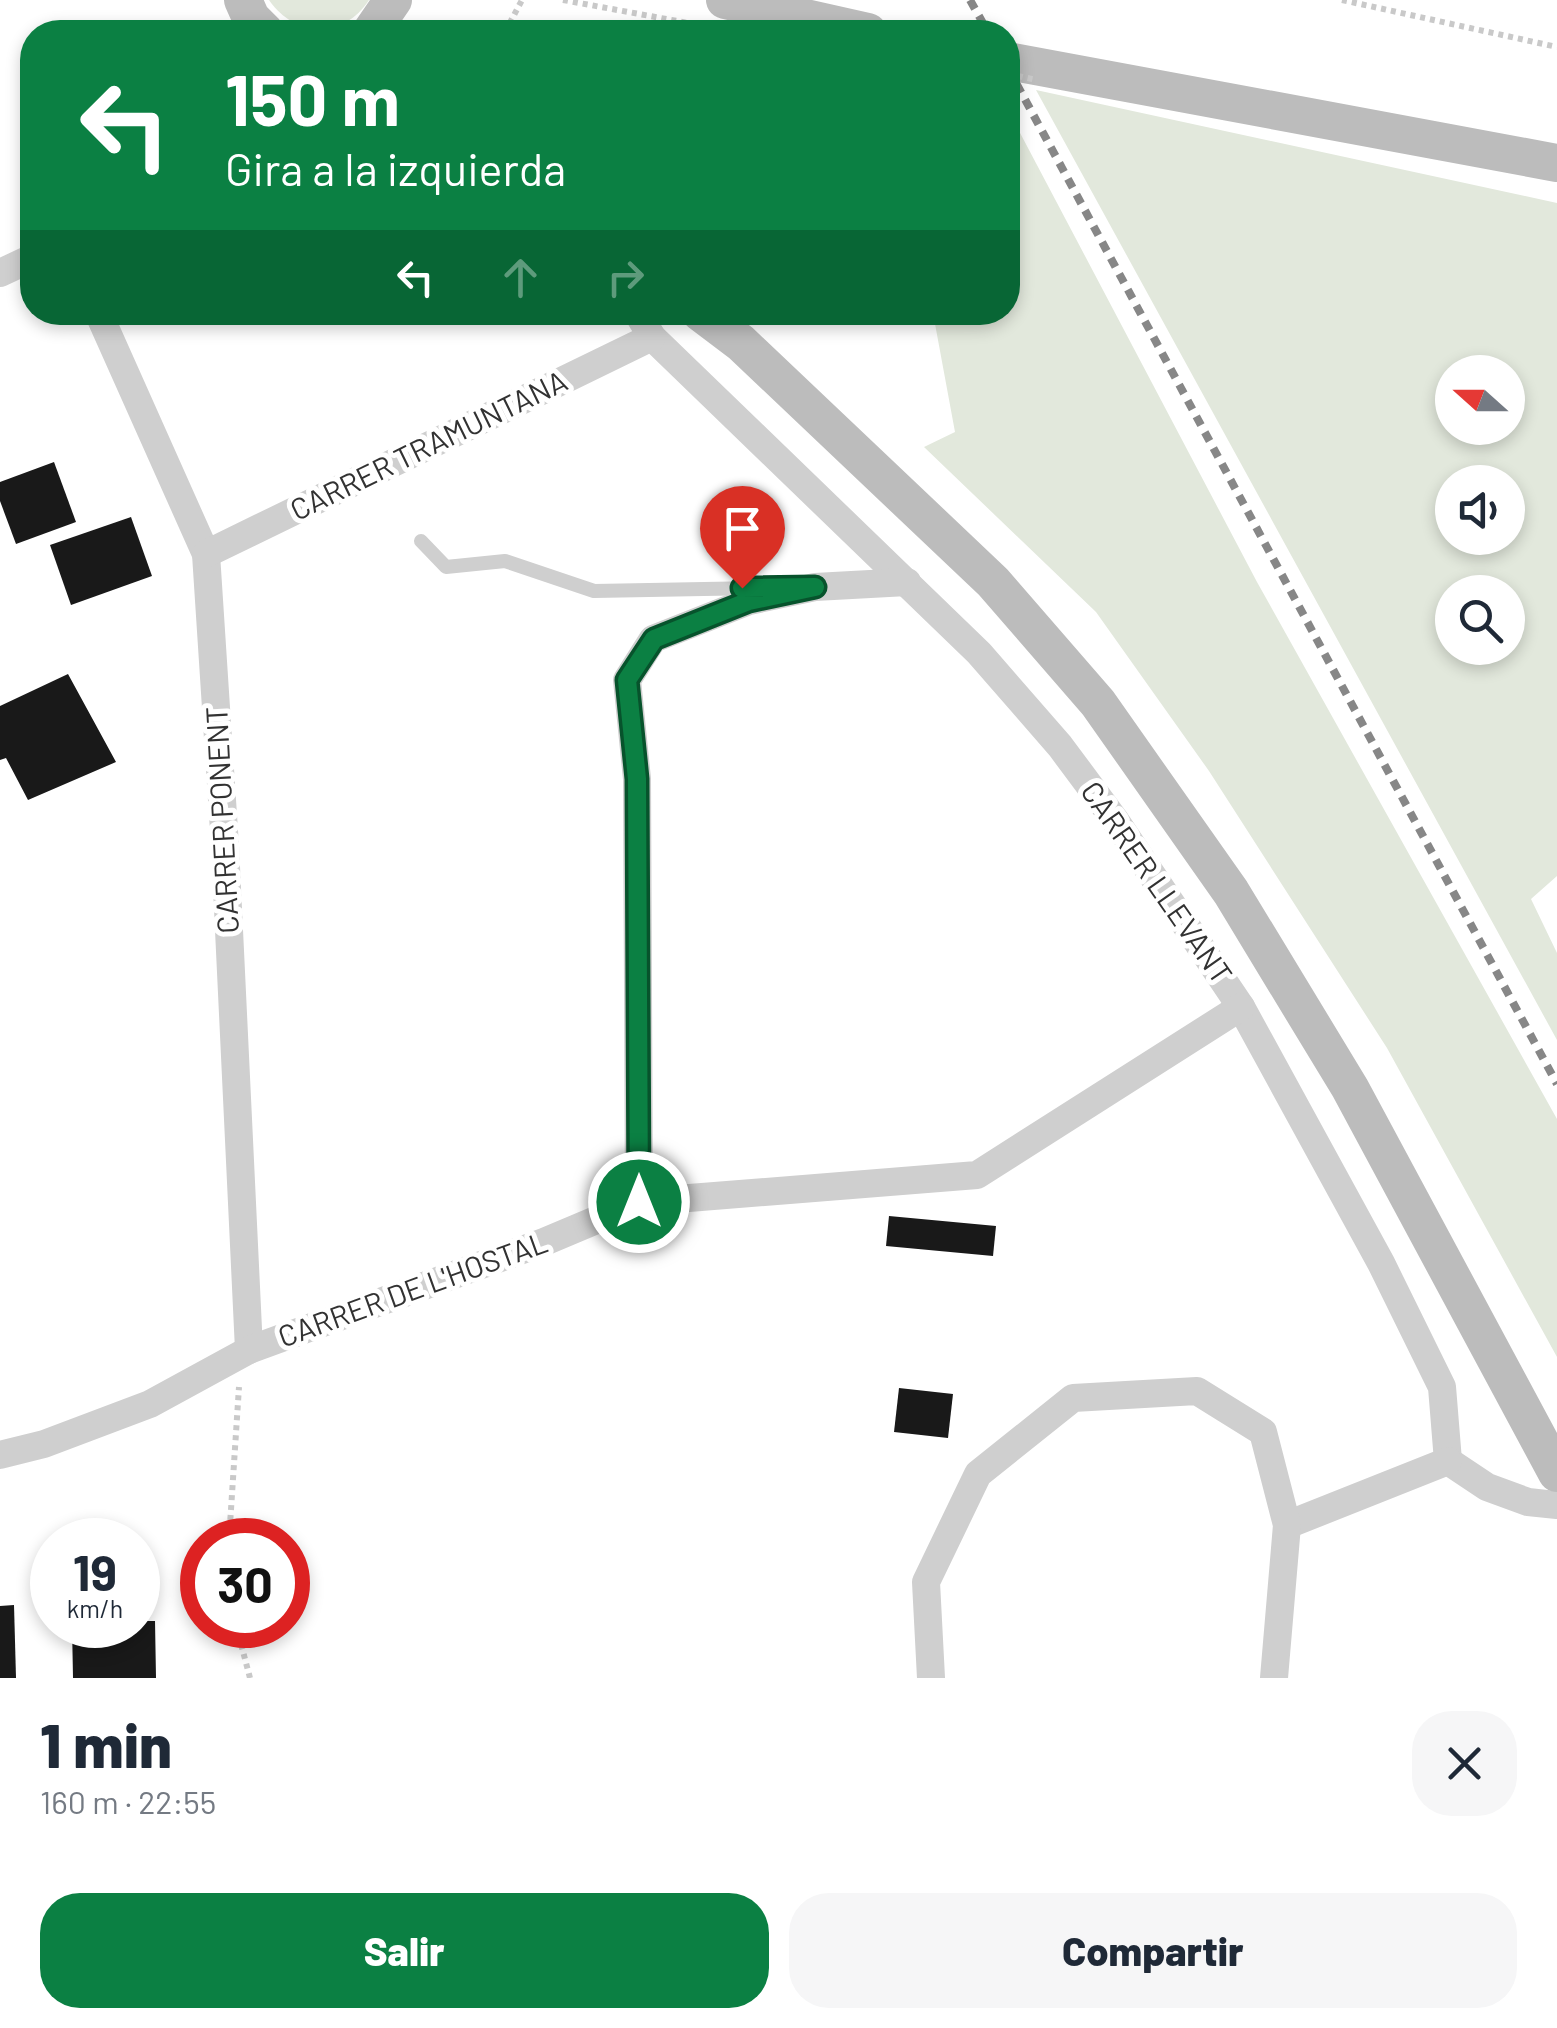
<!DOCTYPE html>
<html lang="es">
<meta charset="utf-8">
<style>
:root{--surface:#fff;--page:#f6f6f7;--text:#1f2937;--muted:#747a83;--accent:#0b8043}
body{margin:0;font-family:Barlow,sans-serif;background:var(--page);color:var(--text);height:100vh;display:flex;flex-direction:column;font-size:38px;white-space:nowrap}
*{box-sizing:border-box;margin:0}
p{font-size:32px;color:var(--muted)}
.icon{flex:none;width:55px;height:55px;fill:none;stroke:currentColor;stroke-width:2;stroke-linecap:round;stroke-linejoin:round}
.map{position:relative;height:1678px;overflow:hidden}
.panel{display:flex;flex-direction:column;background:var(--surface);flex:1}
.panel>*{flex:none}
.banner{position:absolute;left:20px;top:20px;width:1000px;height:305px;border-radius:40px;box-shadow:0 5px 15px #0003;background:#0b8043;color:#fff;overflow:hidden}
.needle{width:65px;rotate:291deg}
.fabs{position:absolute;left:1435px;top:355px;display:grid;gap:20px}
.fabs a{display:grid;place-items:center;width:90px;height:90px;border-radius:50%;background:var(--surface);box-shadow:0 5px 15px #0003;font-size:50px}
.speed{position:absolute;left:30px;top:1518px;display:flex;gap:20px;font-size:50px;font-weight:700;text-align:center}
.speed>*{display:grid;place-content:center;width:130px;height:130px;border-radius:50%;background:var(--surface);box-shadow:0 5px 15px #0003;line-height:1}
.speed small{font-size:25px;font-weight:400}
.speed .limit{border:15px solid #d22;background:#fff;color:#111}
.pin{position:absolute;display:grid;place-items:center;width:85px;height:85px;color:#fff;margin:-102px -42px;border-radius:50% 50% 50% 0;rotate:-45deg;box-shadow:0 0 10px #0007}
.pin .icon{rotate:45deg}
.me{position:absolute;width:110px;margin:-55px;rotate:0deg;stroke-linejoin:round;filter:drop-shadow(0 0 8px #0008)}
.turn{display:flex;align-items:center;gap:35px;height:210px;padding:0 40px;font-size:45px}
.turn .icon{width:130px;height:130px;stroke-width:2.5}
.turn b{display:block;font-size:70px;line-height:85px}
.lanes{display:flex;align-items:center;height:95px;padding:0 40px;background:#0003;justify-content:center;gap:50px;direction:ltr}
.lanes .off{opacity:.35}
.round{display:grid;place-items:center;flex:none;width:105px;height:105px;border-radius:40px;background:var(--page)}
.overview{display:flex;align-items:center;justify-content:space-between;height:170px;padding:0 40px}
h1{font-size:60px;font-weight:800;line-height:75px}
.primary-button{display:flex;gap:20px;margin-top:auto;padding:20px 40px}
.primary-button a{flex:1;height:115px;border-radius:40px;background:var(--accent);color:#fff;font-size:40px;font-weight:800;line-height:115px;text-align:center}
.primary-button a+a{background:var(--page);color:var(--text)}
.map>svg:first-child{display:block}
</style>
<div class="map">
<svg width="1557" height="1678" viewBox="0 0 1557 1678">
<rect width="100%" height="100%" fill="#fff"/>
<!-- green -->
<g fill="#e2e8dc" fill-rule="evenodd">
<path d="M269,0H369C344,39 295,38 269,0Z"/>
<path d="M1036,90L1557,203V876L1531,899L1557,953V1040ZM1508,372V428H1452V372ZM1508,482V538H1452V482ZM1508,592V648H1452V592Z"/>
<path d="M1008,110L1257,582L1557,1119V1357L1387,1048L1209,771L1096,612L924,447L955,432L933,313L1008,312Z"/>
</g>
<!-- building -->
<g fill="#191919">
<path d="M54,462L76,522L16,544L0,501V482Z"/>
<path d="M131,517L152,576L71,605L50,545Z"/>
<path d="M68,674L116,762L28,800L6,758L0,760V706Z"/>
<path d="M889,1216L996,1226L993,1256L886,1246Z"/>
<path d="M899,1388L953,1394L948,1438L894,1432Z"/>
<path d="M14,1605L16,1678H0V1606Z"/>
<path d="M138,1621H155L156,1678H73L72,1625H138Z"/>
</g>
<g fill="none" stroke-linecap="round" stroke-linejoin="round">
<!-- path -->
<g stroke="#c9c9c9" stroke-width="6" stroke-dasharray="5 5" stroke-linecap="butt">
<path d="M563,0L699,25"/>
<path d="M1342,0L1557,47"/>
<path d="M505,32L522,0"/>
<path d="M229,1540L239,1387"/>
<path d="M236,1625L250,1678"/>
</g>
<!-- lane -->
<path stroke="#cfcfcf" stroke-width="14" d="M421,541L446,567L505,561L594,591L759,588"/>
<!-- street -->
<g stroke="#cfcfcf" stroke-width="28">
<path d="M0,273L32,258"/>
<path d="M98,312L206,554L225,846L249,1350"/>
<path d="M637,312L652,337L979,653L1060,746L1115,820L1241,1007L1381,1263L1442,1387L1448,1461"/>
<path d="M206,554L652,337"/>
<path d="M639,1202L637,779L627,680L653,639L749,601L815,587L907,582"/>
<path d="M0,1455L44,1444L150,1404L249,1350L544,1242L639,1202L977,1175L1241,1007"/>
<path d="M1448,1461L1487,1487L1528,1502L1557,1505"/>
<path d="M1287,1525L1448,1461"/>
<path d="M931,1678L926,1582L978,1474L1073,1398L1197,1391L1263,1432L1287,1525L1274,1678"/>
</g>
<!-- secondary -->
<g stroke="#bcbcbc" stroke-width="38">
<path d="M243,0L251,18L265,32"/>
<path d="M725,0L868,32"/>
<path d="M371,32L393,0"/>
<path d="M1008,61L1557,163"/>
<path d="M700,312L741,343L993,582L1098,703L1231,892L1350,1088L1557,1473"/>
</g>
<!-- rail -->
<g stroke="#878787" stroke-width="8" stroke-dasharray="10 8" stroke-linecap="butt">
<path d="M970,0L988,32"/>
<path d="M1008,68L1557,1084"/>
</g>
<!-- path-bridge -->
<path stroke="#c9c9c9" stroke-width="6" stroke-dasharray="5 5" stroke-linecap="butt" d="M1008,74L1037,80"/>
</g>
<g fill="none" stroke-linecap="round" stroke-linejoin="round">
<!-- route casing -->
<g stroke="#07532c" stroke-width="25">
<path id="route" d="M639,1202L637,779L627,680L654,639L749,601L815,587L742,588"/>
</g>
<!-- route -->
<use href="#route" stroke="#0b8043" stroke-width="18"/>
</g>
<g text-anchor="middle" stroke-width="10" stroke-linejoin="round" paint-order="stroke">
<!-- street labels -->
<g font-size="30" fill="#323232" stroke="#fff">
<text transform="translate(429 446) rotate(-26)" y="10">CARRER TRAMUNTANA</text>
<text transform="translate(223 820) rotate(-93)" y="10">CARRER PONENT</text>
<text transform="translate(1156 883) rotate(55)" y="10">CARRER LLEVANT</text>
<text transform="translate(413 1290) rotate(-20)" y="10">CARRER DE L'HOSTAL</text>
</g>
</g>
</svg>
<div class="fabs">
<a><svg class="needle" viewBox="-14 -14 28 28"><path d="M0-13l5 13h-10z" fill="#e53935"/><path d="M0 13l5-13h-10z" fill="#747a83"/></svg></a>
<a><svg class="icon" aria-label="sound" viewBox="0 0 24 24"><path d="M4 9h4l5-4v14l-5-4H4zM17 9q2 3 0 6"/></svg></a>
<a><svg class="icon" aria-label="search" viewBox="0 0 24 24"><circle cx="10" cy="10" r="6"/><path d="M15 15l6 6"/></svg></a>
</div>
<div class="speed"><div>19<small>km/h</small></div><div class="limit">30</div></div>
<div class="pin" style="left:742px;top:588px;background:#d93025"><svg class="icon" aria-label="arrive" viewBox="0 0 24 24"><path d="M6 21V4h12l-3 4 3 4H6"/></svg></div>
<svg class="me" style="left:639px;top:1202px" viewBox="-20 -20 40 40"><circle r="17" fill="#0b8043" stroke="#fff" stroke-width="3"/><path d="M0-11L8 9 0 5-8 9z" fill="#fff"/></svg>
<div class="banner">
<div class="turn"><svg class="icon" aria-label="left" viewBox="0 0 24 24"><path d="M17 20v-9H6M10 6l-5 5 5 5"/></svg><div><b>150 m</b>Gira a la izquierda</div></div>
<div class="lanes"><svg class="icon" aria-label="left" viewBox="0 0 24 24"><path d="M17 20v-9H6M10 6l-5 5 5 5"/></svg><svg class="icon off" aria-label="ahead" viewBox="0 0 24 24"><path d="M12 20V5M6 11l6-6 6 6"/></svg><svg class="icon off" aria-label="right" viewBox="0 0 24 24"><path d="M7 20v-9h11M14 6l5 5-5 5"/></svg></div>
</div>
</div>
<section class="panel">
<div class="overview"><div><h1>1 min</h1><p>160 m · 22:55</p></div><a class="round"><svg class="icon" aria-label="close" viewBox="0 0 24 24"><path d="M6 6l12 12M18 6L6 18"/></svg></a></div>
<div class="primary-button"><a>Salir</a><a>Compartir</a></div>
</section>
